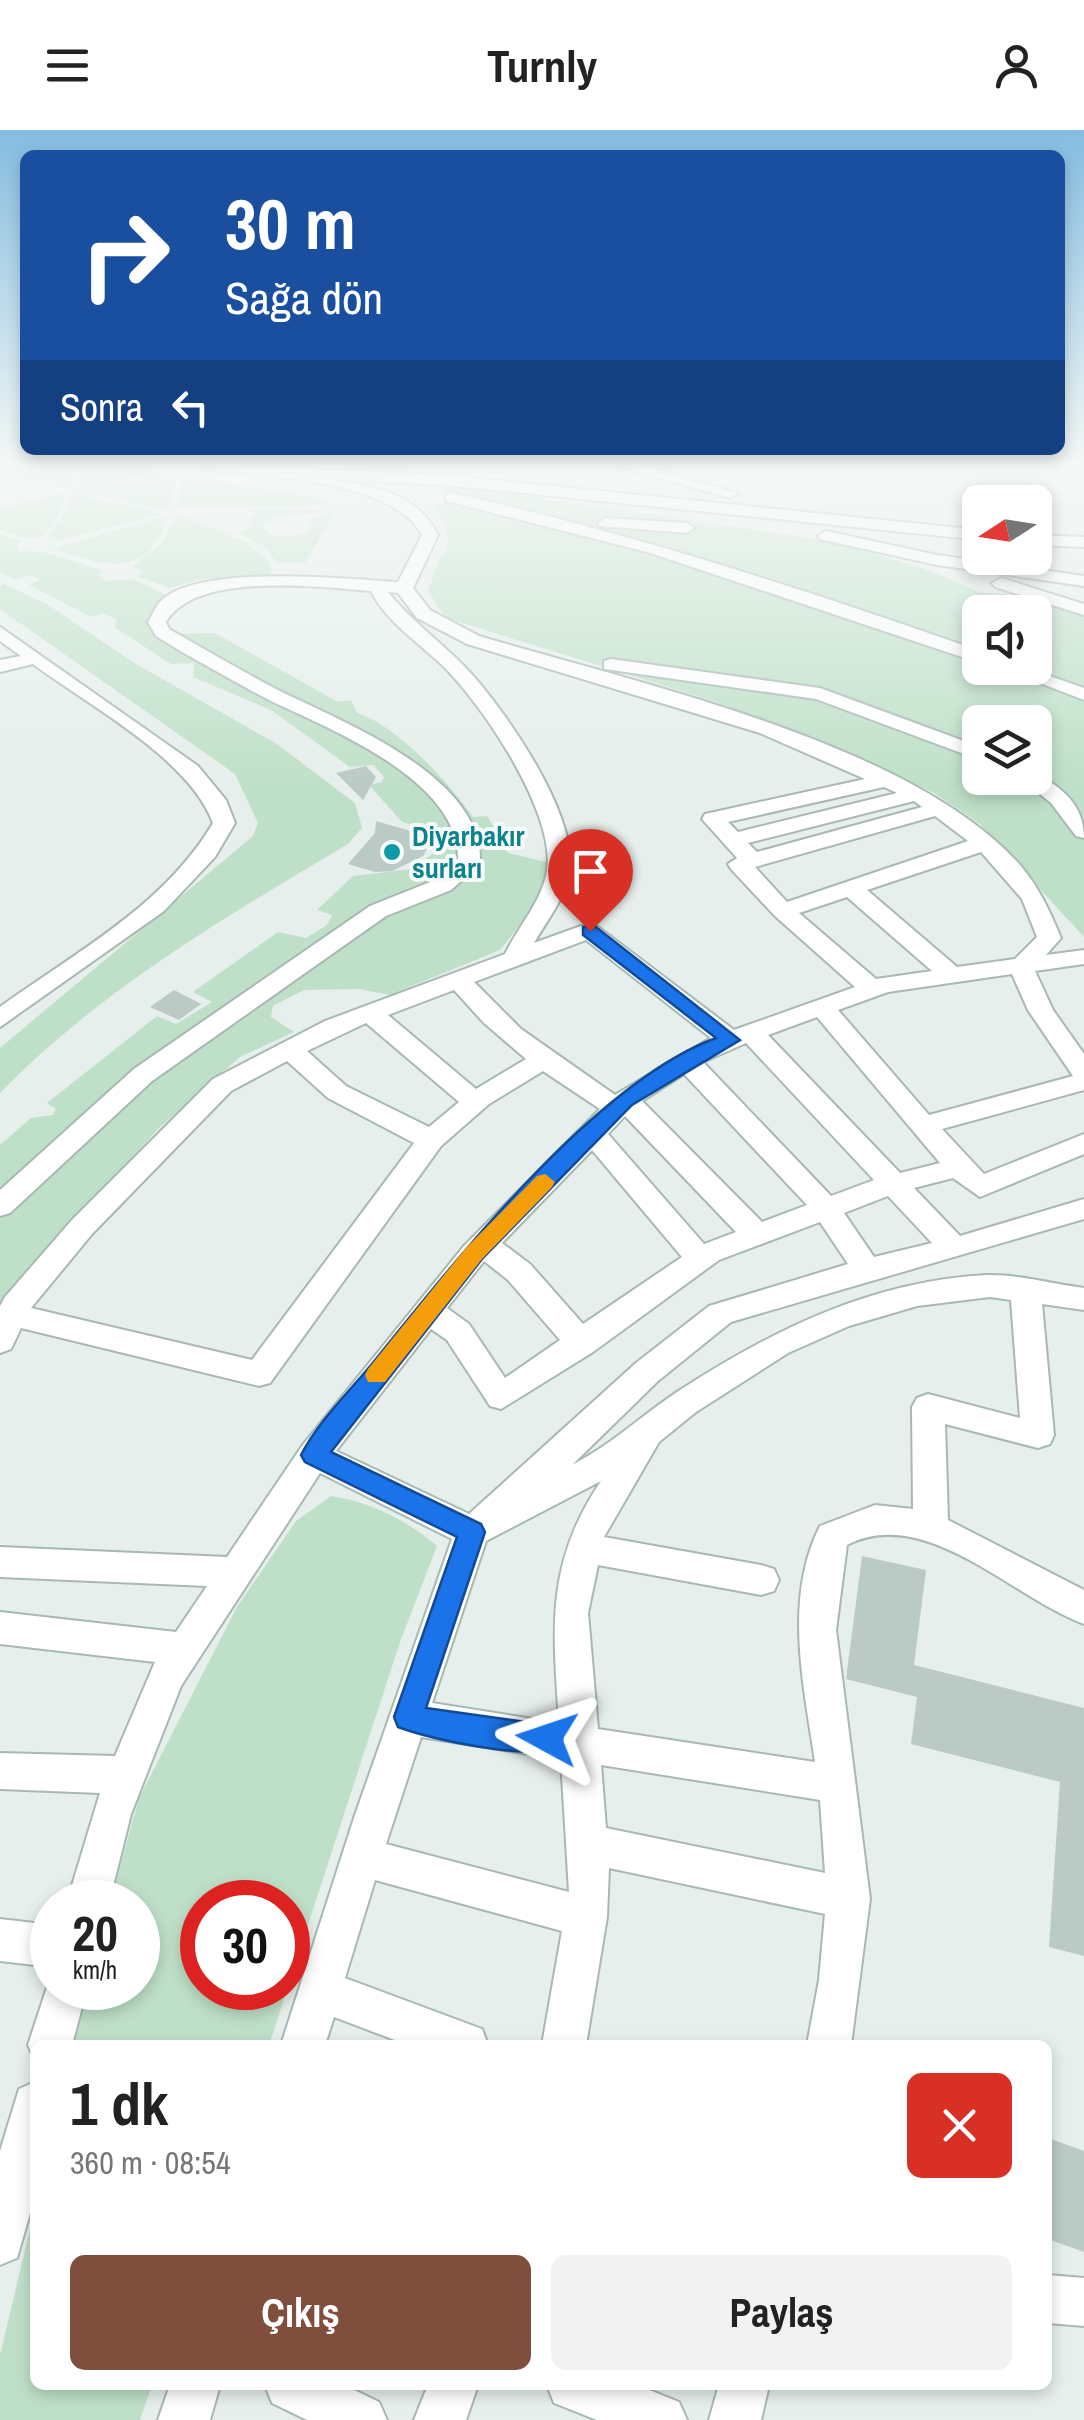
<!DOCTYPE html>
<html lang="tr">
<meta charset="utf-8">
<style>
:root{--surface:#fff;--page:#f2f2f2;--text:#222;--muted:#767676;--accent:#804e3d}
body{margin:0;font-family:"Archivo Narrow",sans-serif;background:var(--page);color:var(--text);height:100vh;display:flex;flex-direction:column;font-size:38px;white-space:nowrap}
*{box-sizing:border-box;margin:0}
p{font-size:32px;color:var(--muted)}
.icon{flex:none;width:55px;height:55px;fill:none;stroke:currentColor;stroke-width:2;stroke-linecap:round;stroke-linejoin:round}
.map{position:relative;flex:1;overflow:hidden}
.side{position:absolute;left:30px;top:1910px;width:1022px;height:350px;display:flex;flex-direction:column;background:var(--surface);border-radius:15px;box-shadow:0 5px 15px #0003}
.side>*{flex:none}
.banner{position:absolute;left:20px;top:20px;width:1045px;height:305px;border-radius:15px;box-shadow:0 5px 15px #0003;background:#1a4fa0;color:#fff;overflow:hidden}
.needle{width:65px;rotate:258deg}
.fabs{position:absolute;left:962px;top:355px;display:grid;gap:20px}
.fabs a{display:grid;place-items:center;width:90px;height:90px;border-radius:15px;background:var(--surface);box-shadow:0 5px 15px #0003;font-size:50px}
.speed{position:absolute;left:30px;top:1750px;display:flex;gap:20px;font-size:50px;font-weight:700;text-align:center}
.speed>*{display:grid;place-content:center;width:130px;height:130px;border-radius:50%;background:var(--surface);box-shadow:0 5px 15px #0003;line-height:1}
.speed small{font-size:25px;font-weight:400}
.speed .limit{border:15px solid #d22;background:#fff;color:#111}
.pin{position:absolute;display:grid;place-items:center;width:85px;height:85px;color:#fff;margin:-102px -42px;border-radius:50% 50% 50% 0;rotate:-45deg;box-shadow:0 0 10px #0007}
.pin .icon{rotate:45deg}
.me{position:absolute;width:110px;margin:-55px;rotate:275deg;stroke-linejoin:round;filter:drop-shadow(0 0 8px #0008)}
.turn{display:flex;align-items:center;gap:35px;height:210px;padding:0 40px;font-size:45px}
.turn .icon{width:130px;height:130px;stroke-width:2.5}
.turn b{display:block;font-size:70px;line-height:85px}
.then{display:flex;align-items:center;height:95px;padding:0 40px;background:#0003;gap:20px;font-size:38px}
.round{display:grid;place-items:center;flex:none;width:105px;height:105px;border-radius:15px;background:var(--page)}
.summary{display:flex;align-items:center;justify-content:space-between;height:170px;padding:0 40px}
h1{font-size:60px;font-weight:800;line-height:75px}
.primary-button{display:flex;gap:20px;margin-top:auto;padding:20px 40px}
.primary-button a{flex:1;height:115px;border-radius:15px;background:var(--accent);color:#fff;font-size:40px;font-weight:800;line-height:115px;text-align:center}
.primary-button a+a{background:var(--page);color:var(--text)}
header{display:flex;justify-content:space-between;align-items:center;height:130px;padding:0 40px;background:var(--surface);font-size:45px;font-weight:800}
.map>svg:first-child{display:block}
</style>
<header><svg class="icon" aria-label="menu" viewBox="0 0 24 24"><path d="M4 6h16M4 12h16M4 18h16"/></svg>Turnly<svg class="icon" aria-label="person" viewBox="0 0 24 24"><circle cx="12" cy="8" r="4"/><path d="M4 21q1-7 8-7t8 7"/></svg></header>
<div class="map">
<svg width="1084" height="2290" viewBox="0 0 1084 2290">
<rect width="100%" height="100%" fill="#e6efeb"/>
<!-- green -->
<g fill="#bfe0c8" fill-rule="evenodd">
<path d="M6,334H71V358L0,345V336Z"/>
<path d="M76,334H116L165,343L76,357Z"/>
<path d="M160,346L174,350L170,378L163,380L74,360Z"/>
<path d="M182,346L328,369L326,375L176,378Z"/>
<path d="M450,355L837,412L934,442L978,462L1026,466L1084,484V807L980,694L934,663L845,622L717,572L446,488L428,461L441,424L447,422C449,401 446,393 432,377L464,364L442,359ZM980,482H1035V538H980ZM980,592H1035V648H980Z"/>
<path d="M66,363L56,391L43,407L27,409L0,400V378Z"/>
<path d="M71,363L159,382L160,385L56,411L46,407L63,385Z"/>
<path d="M328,379C306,389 278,379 261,397C274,411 297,408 312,399L310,389L335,382L305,433H277L264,416L236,402L254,397L246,394L259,382L239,380Z"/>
<path d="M181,386L246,412L270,433L271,446L201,449L169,458L138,447L141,441L133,436L163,412L175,388Z"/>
<path d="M162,387L167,388C147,453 100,434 52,419Z"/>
<path d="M0,404L21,411L16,416L20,421L43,422L102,440L99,446L105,451L133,449L166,465L152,490L175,504L215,503L338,572L351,570L357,583C397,595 449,653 473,687L487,686L497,702L496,714L509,723L550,733L531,781L500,820L390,865L359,859L304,860L273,876L271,887L294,902L240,927L159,998L115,1046L0,1193V1015L31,988L53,985L56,979L47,973L157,886L176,894L212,872L193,862L278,802L306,808L327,795L332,785L317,780L353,746L411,739L435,722L436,711L428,699L402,692L369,655L382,652L384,647L373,635L350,637L271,580L193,547L194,533L171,534L114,497L117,490L103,483L91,487L29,455L40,450L31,445L16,450L0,443Z"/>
<path d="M4,454L47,474L136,534L277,614L355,673L362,698L348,714C226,787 100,860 0,963V918L253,706L258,693L235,644L0,479V456Z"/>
<path d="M331,1366C371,1372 406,1390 437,1416L400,1512L269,1915H74L88,1858H138V1772H110L139,1668L237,1477L296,1391ZM202,1772H288V1858H202Z"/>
<path d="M35,2078V2255H152L140,2290H0V2225Z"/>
</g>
<!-- building -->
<g fill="#bbcac4">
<path d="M366,636L376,647L363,670L336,643Z"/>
<path d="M376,691L414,702L427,719L423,726L392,741L375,742L348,734L375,703Z"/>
<path d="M174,860L201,874L179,890L150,877Z"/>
<path d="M862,1426L926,1440L914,1535L1084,1578V1826L1049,1817L1060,1652L911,1614L917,1567L846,1549Z"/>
<path d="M1048,2008L1084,2021V2122L1048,2109Z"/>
</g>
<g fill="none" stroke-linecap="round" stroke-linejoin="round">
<!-- minor casing -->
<g stroke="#a8b8b2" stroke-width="4">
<g id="minor">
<path d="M199,334L445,345L980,400V410L445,355L337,350C379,358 417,364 438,405L413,458L430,480L479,506C637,553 912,613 1020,735C1039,757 1050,782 1061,808L1046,825L1084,820V834L1035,841L1053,880L1084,924V960L942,999L984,1044L1084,1004V1024L980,1067L953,1048L914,1058L960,1106L1084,1069V1089L731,1192L658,1251L572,1335C611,1315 641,1286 677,1262C772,1200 872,1151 987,1145C1018,1144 1052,1154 1084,1158V1180L1042,1174L1054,1305L1050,1314L1038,1318L945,1294L948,1390L1084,1460V1494C1013,1468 925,1374 847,1415L836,1500L870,1769L851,1915H807L819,1850L825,1784L609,1738L607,1787L586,1915H542L562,1801L375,1750L345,1848L482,1899L488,1915H408L334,1887L325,1915H281L354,1688L452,1409L320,1343L181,1556L131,1684L109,1772H67L100,1663L0,1659V1623L115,1626L155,1532L0,1514V1482L176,1502L207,1456L0,1447V1417L227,1427L302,1316L464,1116L600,979L543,941L489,974L441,1016L270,1253L259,1256L21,1198L11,1219L0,1223V1176L5,1167L72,1090L213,949L325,891L505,824C518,797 542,771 547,741C556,684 484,577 445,538C421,514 386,492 371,461C319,457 196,441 166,492L169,499C204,519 240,540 276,559C339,591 485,645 480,734L451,760L386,786L152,951L10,1083L0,1086V1060L134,939L370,776L435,750L458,732C462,650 329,599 269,570C240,555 211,538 182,522L156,506L148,492C152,486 155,477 160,472C195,433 348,449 398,452L422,405C398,358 300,349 252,344C235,342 212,343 199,334ZM388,462L398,463L417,488L467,514L760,603L865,649L705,684L702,689L737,728L728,734L731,739L775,786L855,857L734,900L597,796H581L534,813C547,790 568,765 570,737C574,679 504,578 465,537C440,511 411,491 388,462ZM884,657L897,663L738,702L728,692ZM914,671L922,677L757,722L748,713ZM935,686L968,711L787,772L755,737ZM981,722L1022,769L1037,807L1015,829L957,837L867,760ZM847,767L932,841L876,849L799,783ZM586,810L711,908L615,965L521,899L474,852ZM1012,844L1028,880L1073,946L929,985L838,880L888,862ZM454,860L484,893L526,929L476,959L388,885ZM817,887L940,1033L900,1043L768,905ZM366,893L459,972L429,997L346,956L307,921ZM746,913L874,1050L831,1066L703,932ZM287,931L328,968L414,1013L252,1230L31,1178L92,1104L231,961ZM684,944L807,1075L762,1092L642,971ZM625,986L736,1102L704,1114L608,1004ZM592,1020L682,1127L583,1194L530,1134L502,1113ZM888,1066L932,1113L874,1127L844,1083ZM820,1092L848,1134L709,1176L636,1233L469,1384L336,1321L431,1199L447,1210L490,1276L501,1279L593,1222L719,1130ZM484,1131L508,1150L560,1210L505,1248L469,1194L447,1178ZM990,1167L1011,1170L1020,1288L928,1264L917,1268L912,1277L913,1379L875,1375L820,1396C783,1469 804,1556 815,1632L598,1599L588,1483L598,1435L761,1465L774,1461L779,1450L774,1439L761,1435L604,1407L659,1312L696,1282L788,1223L849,1196L917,1176ZM601,1351C545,1434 553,1498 559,1593L432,1573L486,1411ZM421,1607L561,1629L569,1762L386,1714ZM601,1635L820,1670L825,1743L606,1698Z"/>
<path d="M611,334H637L738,363L730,368Z"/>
<path d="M452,363C632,403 806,460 980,521V533L647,422L446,371V365Z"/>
<path d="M606,388L686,393L694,398L686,403L600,396L598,393Z"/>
<path d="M826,401L937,425L1084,446V456L937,435L820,409L818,406Z"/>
<path d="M1035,405L1084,407V417L1035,415Z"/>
<path d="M1001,448L1084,474V485L995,457L992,453Z"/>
<path d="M0,497L198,636L226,670L235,693L215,727L164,781L0,897V877C76,822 164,776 213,693C188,627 89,576 33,534L0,542V530L21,526L0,511Z"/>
<path d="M611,529L820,558L980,617V630L816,569L604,539V531Z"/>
<path d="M1001,538H1027L1084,558V570Z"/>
<path d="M1035,643C1063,658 1084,675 1084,708L1076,706L1051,673L1020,648H1035Z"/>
<path d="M0,1789L52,1795V1837L0,1831Z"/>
<path d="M52,1842V1858H87L72,1915H35V1931L28,1915Z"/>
<path d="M35,1952V2066L17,2128L0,2135V2021L19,1959Z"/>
<path d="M1048,2145L1084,2148V2196L1048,2193Z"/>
<path d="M170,2255H220L210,2290H158Z"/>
<path d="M265,2255H344L379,2272L387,2290H307L272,2273Z"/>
<path d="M428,2255H478L466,2290H414Z"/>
<path d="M547,2255H637L679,2272L687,2290H597L554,2273Z"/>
<path d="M719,2255H769L761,2290H709Z"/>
</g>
</g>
<!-- minor -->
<use href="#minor" fill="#fff" fill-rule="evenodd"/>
</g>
<!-- sky -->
<linearGradient id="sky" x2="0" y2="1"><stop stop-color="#84bce0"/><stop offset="0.51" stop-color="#f4f8f6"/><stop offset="1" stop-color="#f4f8f6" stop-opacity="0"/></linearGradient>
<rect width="1084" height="655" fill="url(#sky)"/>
<!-- route -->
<path fill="#1a73e8" stroke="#114b97" stroke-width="2.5" d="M583,797H596L740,910L632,975L482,1129L331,1322L481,1394L485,1402L426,1578L547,1595L558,1598L562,1608L558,1618C525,1630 431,1609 398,1597L394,1587L457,1407L305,1332L301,1325C319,1290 352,1259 376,1229C456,1130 596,952 716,908L583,805Z"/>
<!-- slow -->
<path fill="#f59e0b" d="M545,1044L555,1052L552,1057L482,1129L385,1252H368L365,1245L368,1239L466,1118L537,1046Z"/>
<!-- markers -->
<circle fill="#0f9aa8" stroke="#f7fbf9" stroke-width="4" cx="392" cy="722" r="10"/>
<g text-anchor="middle" stroke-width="8" stroke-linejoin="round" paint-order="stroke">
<!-- far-culture labels -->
<g font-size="28" font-weight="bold" fill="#0d838f" stroke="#f7fbf9" text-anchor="start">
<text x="412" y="716">Diyarbakır<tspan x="412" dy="32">surları</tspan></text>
</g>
</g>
</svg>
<div class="fabs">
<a><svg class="needle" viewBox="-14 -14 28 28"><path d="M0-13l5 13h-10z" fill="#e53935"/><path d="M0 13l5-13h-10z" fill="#767676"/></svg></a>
<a><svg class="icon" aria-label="sound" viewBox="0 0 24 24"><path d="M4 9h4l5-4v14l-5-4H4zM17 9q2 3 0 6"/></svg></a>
<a><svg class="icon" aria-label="layers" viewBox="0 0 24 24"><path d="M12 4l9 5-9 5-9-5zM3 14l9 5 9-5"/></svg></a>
</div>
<div class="speed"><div>20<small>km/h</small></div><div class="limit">30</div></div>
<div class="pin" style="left:590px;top:801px;background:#d93025"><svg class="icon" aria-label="arrive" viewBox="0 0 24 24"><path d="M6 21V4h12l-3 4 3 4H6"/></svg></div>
<svg class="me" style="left:547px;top:1608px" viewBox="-20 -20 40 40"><path d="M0-17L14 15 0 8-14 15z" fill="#1a73e8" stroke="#fff" stroke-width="4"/></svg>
<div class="banner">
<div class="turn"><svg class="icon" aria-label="right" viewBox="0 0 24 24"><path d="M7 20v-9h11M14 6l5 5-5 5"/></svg><div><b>30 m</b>Sağa dön</div></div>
<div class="then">Sonra<svg class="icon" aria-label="left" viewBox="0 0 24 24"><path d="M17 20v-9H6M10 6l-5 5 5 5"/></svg></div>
</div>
<section class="side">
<div class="summary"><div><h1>1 dk</h1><p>360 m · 08:54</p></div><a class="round" style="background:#d93025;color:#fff"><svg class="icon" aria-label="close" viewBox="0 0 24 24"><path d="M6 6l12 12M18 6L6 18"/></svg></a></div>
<div class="primary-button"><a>Çıkış</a><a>Paylaş</a></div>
</section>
</div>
